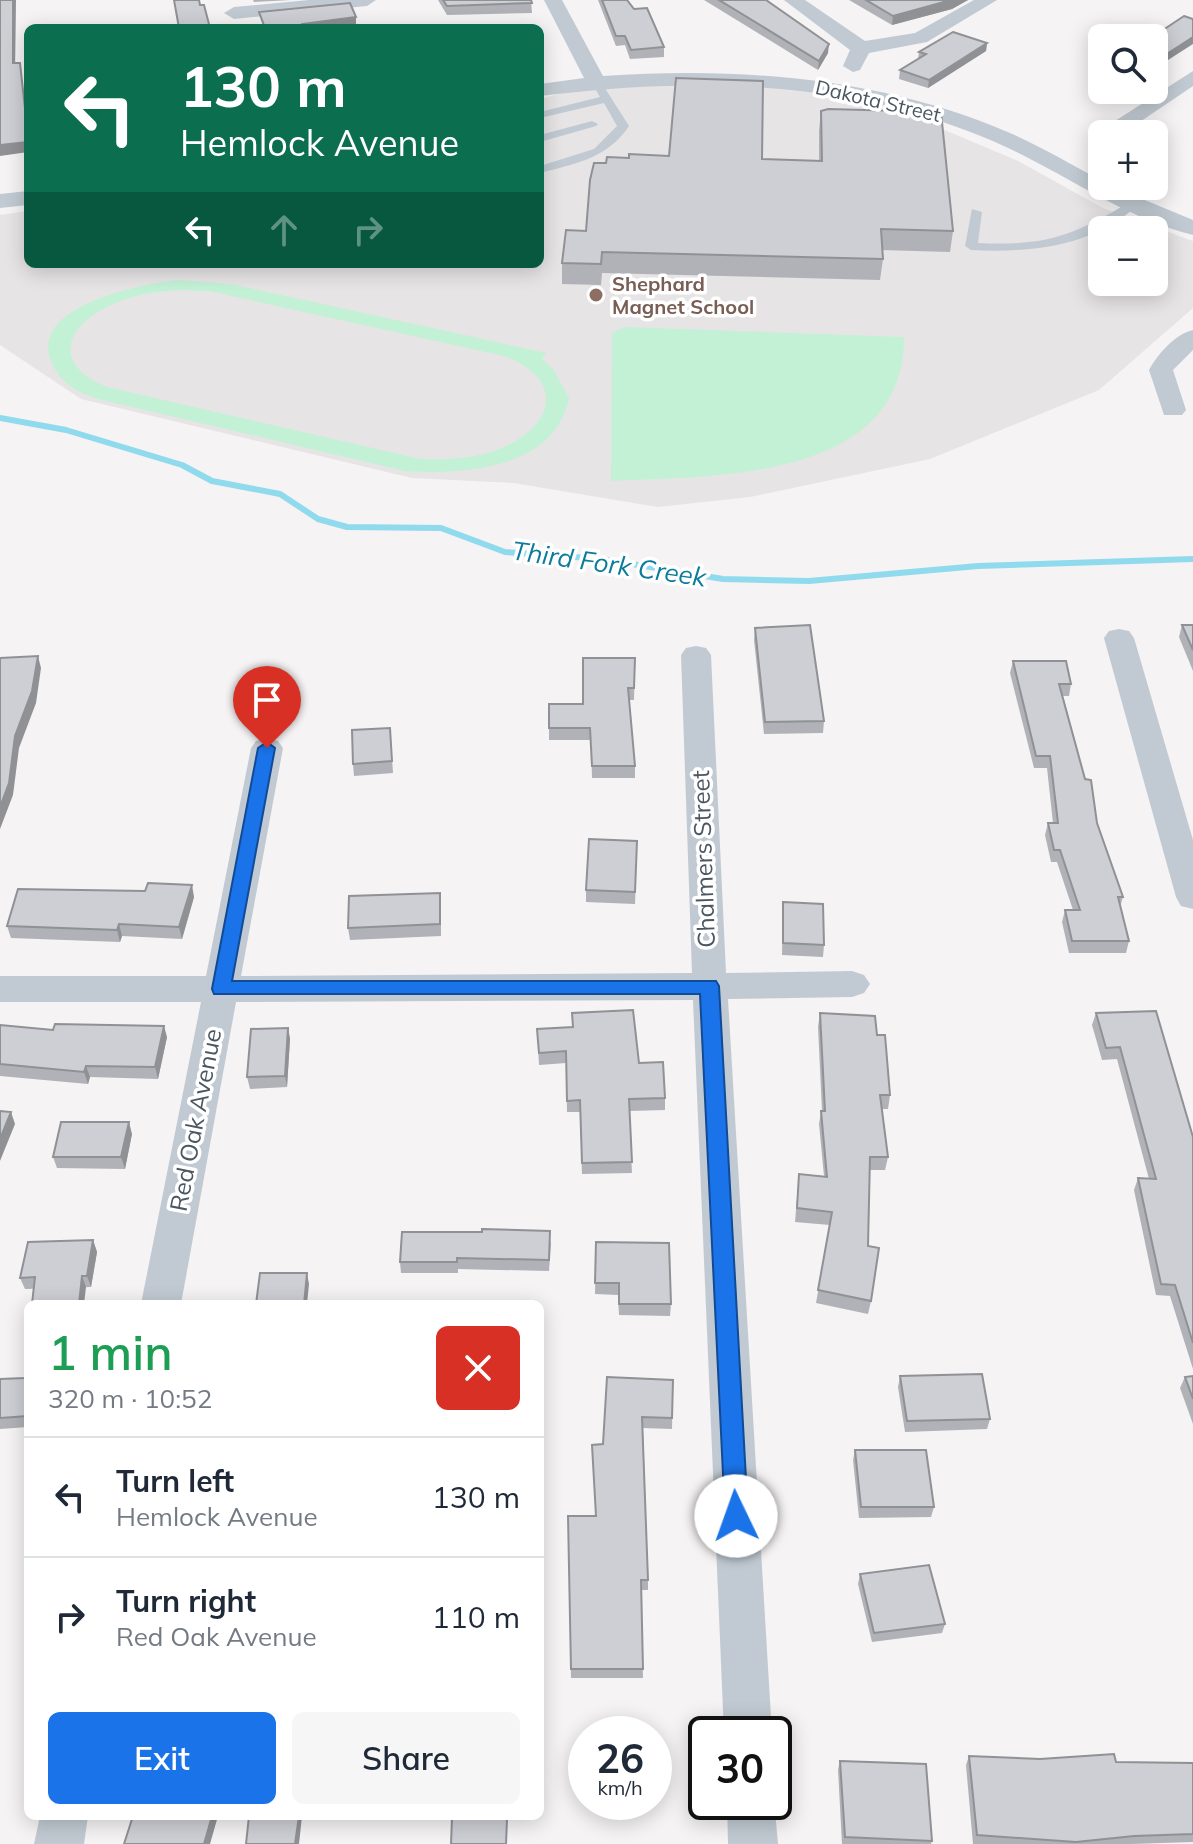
<!DOCTYPE html>
<meta charset="utf-8">
<style>
:root{--surface:#fff;--page:#f6f6f7;--text:#1f2937;--muted:#747a83;--line:#e0e1e3;--accent:#1a73e8}
body{margin:0;font-family:Mulish,sans-serif;background:var(--page);color:var(--text);height:100vh;display:flex;flex-direction:column;font-size:30px;white-space:nowrap}
*{box-sizing:border-box;margin:0}
p{font-size:26px;color:var(--muted)}
.icon{flex:none;width:44px;height:44px;fill:none;stroke:currentColor;stroke-width:2;stroke-linecap:round;stroke-linejoin:round}
.map{position:relative;flex:1;overflow:hidden}
.details{position:absolute;left:24px;top:1300px;width:520px;height:520px;display:flex;flex-direction:column;background:var(--surface);border-radius:12px;box-shadow:0 4px 20px #0003}
.details>*{flex:none}
.hud{position:absolute;left:24px;top:24px;width:520px;height:244px;border-radius:12px;box-shadow:0 4px 20px #0003;background:#0b6e4f;color:#fff;overflow:hidden}
.fabs{position:absolute;left:1088px;top:24px;display:grid;gap:16px}
.fabs a{display:grid;place-items:center;width:80px;height:80px;border-radius:12px;background:var(--surface);box-shadow:0 4px 20px #0003;font-size:40px}
.speed{position:absolute;left:568px;top:1716px;display:flex;gap:16px;font-size:40px;font-weight:700;text-align:center}
.speed>*{display:grid;place-content:center;width:104px;height:104px;border-radius:50%;background:var(--surface);box-shadow:0 4px 20px #0003;line-height:1}
.speed small{font-size:20px;font-weight:400}
.speed .limit{border:4px solid #111;border-radius:12px;background:#fff;color:#111}
.pin{position:absolute;display:grid;place-items:center;width:68px;height:68px;color:#fff;margin:-82px -34px;border-radius:50% 50% 50% 0;rotate:-45deg;box-shadow:0 0 8px #0007}
.pin .icon{rotate:45deg}
.me{position:absolute;width:88px;margin:-44px;rotate:357deg;stroke-linejoin:round;filter:drop-shadow(0 0 6px #0008)}
.turn{display:flex;align-items:center;gap:28px;height:168px;padding:0 24px;font-size:36px}
.turn .icon{width:104px;height:104px;stroke-width:2.5}
.turn b{display:block;font-size:56px;line-height:68px}
.lanes{display:flex;align-items:center;height:76px;padding:0 24px;background:#0003;justify-content:center;gap:40px;direction:ltr}
.lanes .off{opacity:.35}
.round{display:grid;place-items:center;flex:none;width:84px;height:84px;border-radius:12px;background:var(--page)}
.headline{display:flex;align-items:center;justify-content:space-between;height:136px;padding:0 24px}
h1{font-size:48px;font-weight:600;line-height:60px;color:#1e9e55}
.action{display:flex;gap:16px;margin-top:auto;padding:16px 24px}
.action a{flex:1;height:92px;border-radius:12px;background:var(--accent);color:#fff;font-size:32px;font-weight:600;line-height:92px;text-align:center}
.action a+a{background:var(--page);color:var(--text)}
ul{padding:0;list-style:none}
li{display:flex;align-items:center;gap:24px;height:120px;padding:0 24px;border-top:2px solid var(--line)}
li div{flex:1}
li b{display:block;font-size:30px}
li em{font-style:normal}
.map>svg:first-child{display:block}
</style>
<div class="map">
<svg width="1193" height="1844" viewBox="0 0 1193 1844">
<rect width="100%" height="100%" fill="#f5f3f3"/>
<!-- education -->
<path fill="#e6e4e5" fill-rule="evenodd" d="M736,82L808,91L888,106L1018,161L1103,208L1193,241V308L1099,390L930,459L750,497L658,507L514,483L412,478L81,399L0,345V215L28,211V264H540V99L574,90ZM1102,230H1154V282H1102Z"/>
<!-- green -->
<g fill="#c3f1d5" fill-rule="evenodd">
<path d="M179,280L231,284L546,353L542,359L553,369L569,398C555,469 464,475 405,471L98,399C77,392 60,383 51,361C29,305 145,283 179,280ZM181,290L209,291L504,356C570,381 552,431 494,451C470,459 445,460 420,459L107,387C54,366 62,328 109,306C131,295 156,291 181,290Z"/>
<path d="M625,327L904,337C905,482 712,476 611,481L612,333Z"/>
</g>
<g fill="none" stroke-linecap="round" stroke-linejoin="round">
<!-- stream -->
<path stroke="#90daee" stroke-width="6" d="M0,418L66,430L182,465L212,481L280,494L318,519L347,527L441,528L505,552L602,559L723,579L809,581L978,566L1193,559"/>
<!-- service -->
<g fill="#c1cad2" fill-rule="evenodd">
<path d="M596,79L601,82L629,126C608,158 575,164 540,173V166L594,149L617,126L604,103L540,118V112L600,97L591,82Z"/>
<path d="M592,121L598,124L596,126L540,142V135Z"/>
<path d="M1128,203L1138,205C1092,247 1030,253 971,250L965,246L972,209L982,212L978,243C1044,246 1071,237 1128,203Z"/>
</g>
<!-- minor -->
<g fill="#c1cad2" fill-rule="evenodd">
<path d="M309,0H376L367,6L234,19L224,13L234,7Z"/>
<path d="M544,0H562L603,76C742,67 880,77 1010,133C1042,147 1072,165 1102,181V186H1111L1193,220V235C1121,217 1062,171 995,142C849,79 695,77 540,96V84L584,78Z"/>
<path d="M784,0H805L865,41L915,33L974,0H997L927,42L869,53L860,70L853,72L843,66L850,50Z"/>
<path d="M1193,71V86L1122,134H1102L1101,138L1097,134L1101,130Z"/>
<path d="M28,191V205L0,208V194Z"/>
<path d="M1193,330V350L1173,370L1186,410L1182,415H1164L1149,370C1158,354 1175,334 1193,330Z"/>
<path d="M1119,629L1129,631L1134,638L1193,840V909L1181,906L1176,897L1104,638L1109,631Z"/>
<path d="M696,646L706,648L711,655L726,973L852,971L864,975L870,984L864,993L852,997L728,999L772,1734H724L693,1000L236,1002L181,1304H141L201,1002H0V976H206L251,748L256,741L267,738L278,741L283,748L241,976L692,973L681,655L686,648Z"/>
<path d="M774,1799L778,1844H728L727,1802H774Z"/>
<path d="M40,1816H88L84,1844H34Z"/>
</g>
</g>
<!-- wall -->
<g fill="#b0b2b7">
<path d="M253,0H291L254,2Z"/>
<path d="M438,0H531L532,13L447,15Z"/>
<path d="M598,0H627L664,47V57L630,59L625,45L616,46Z"/>
<path d="M704,0H766L828,53L818,70Z"/>
<path d="M849,0H968L952,9L892,25Z"/>
<path d="M987,43L986,51L928,88L899,79L900,70L918,59L919,52Z"/>
<path d="M821,111L953,231L950,252L882,250L883,259L880,280L602,273L601,285L562,284V263L586,231L606,163L762,159L819,161V131Z"/>
<path d="M1182,625H1193V671L1179,637Z"/>
<path d="M755,628L824,721L823,733L764,734L754,640Z"/>
<path d="M635,658L634,700H629L635,766V778H592L591,740H549V704H583Z"/>
<path d="M1013,661L1071,684L1069,696H1063L1097,823L1123,897L1120,907L1129,941L1126,953H1069L1062,922L1065,910H1073L1057,862H1051L1045,835L1048,823H1053L1047,768H1034L1010,673Z"/>
<path d="M390,728L393,773L354,776L353,764Z"/>
<path d="M637,841L635,904L586,902V890Z"/>
<path d="M194,897L182,939L122,936L120,942L11,938L7,926Z"/>
<path d="M783,902L824,945L823,957L782,955Z"/>
<path d="M441,905V936L350,940L348,928Z"/>
<path d="M572,1013L639,1063L665,1098V1110L629,1111L632,1173L582,1174L580,1112H567L566,1063L539,1065L537,1029L572,1027Z"/>
<path d="M820,1013L877,1035L890,1095L888,1109H882L888,1157L885,1170H869L868,1246L871,1301L868,1314L816,1303L830,1225L795,1222L799,1174L824,1176L819,1124L821,1111H822L818,1027Z"/>
<path d="M1096,1013L1193,1137V1369L1170,1296L1156,1295L1134,1190L1138,1178L1149,1179L1117,1059L1102,1060L1092,1025Z"/>
<path d="M0,1025L53,1030L167,1037L158,1079L90,1077L88,1084L0,1076Z"/>
<path d="M288,1028L290,1039L287,1087L250,1089L247,1077Z"/>
<path d="M132,1134L125,1169L57,1168L53,1157Z"/>
<path d="M93,1240L97,1252L91,1287L25,1289L20,1278Z"/>
<path d="M551,1242L549,1271L458,1269V1273H401L400,1262Z"/>
<path d="M596,1242L671,1304L670,1316L619,1315L618,1295L595,1294Z"/>
<path d="M28,1345V1427L0,1429V1382L25,1378Z"/>
<path d="M900,1376L990,1419L987,1429L905,1432L898,1387Z"/>
<path d="M1193,1376V1424L1180,1388L1185,1377Z"/>
<path d="M673,1380L672,1429L643,1428L648,1580V1590H641L643,1678H571L568,1516H595L603,1444Z"/>
<path d="M855,1450L934,1507L931,1517L859,1518L853,1460Z"/>
<path d="M860,1574L945,1624L942,1633L872,1642L858,1584Z"/>
<path d="M969,1756L1116,1762L1193,1763V1842L1131,1844H973L966,1765Z"/>
<path d="M840,1761L932,1841L931,1844H842L838,1770Z"/>
</g>
<!-- shaded-wall -->
<g fill="#909195">
<path d="M13,0H16L15,74L13,63Z"/>
<path d="M951,0H968L952,9L892,25L893,16Z"/>
<path d="M356,17V25L332,28H302V24Z"/>
<path d="M1193,37V44L1154,69L1156,61Z"/>
<path d="M987,43L986,51L928,88L929,80Z"/>
<path d="M829,44L828,53L818,70L819,61Z"/>
<path d="M20,63L28,126V136Z"/>
<path d="M28,142V152L0,156V145Z"/>
<path d="M38,656L41,668L36,703L19,748L13,795L0,829V807L15,736Z"/>
<path d="M192,885L194,897L182,939L179,927Z"/>
<path d="M119,924L122,936L120,942L117,930Z"/>
<path d="M164,1026L167,1037L158,1079L155,1067Z"/>
<path d="M288,1028L290,1039L287,1087L285,1076Z"/>
<path d="M86,1066L90,1077L88,1084L84,1072Z"/>
<path d="M11,1112L15,1124L0,1161V1139Z"/>
<path d="M129,1122L132,1134L125,1169L121,1157Z"/>
<path d="M93,1240L97,1252L91,1287L87,1276Z"/>
<path d="M307,1273L309,1284L307,1304H304Z"/>
<path d="M82,1276L86,1287L84,1304H79Z"/>
<path d="M212,1816H218L210,1844H204Z"/>
<path d="M299,1816H302L299,1844H295Z"/>
</g>
<!-- building -->
<g fill="#cdcfd5" stroke="#909195" stroke-width="2">
<path d="M0,0H13V63H20L28,136V142L0,145Z"/>
<path d="M174,0H199L200,5H204L210,28H179Z"/>
<path d="M443,0H531L532,3L447,6Z"/>
<path d="M602,0H627L634,9L647,8L664,47L631,50L625,36H616Z"/>
<path d="M719,0H766L829,44L819,61Z"/>
<path d="M866,0H951L893,16Z"/>
<path d="M350,3L356,17L302,24L303,28H265L259,12Z"/>
<path d="M1184,16L1193,19V37L1156,61L1154,60V38H1151Z"/>
<path d="M953,32L987,43L929,80L900,70L926,54L919,52Z"/>
<path d="M676,78L763,81L762,159L822,161L821,111L828,109L941,112L953,231L881,229L883,259L602,252L601,264L562,263L566,230L586,231L590,180L594,163H606L607,157L629,158V154L669,156Z"/>
<path d="M810,625L824,721L765,722L755,628Z"/>
<path d="M1182,625H1193V650Z"/>
<path d="M38,656L32,691L15,736L9,783L0,807V658Z"/>
<path d="M583,658H635L634,688H628L635,766H592L590,728H549V704H583Z"/>
<path d="M1013,661H1066L1071,684H1059L1085,779L1091,780L1097,823L1123,897H1118L1129,941H1072L1065,910H1080L1060,850H1054L1048,823H1058L1050,756H1036Z"/>
<path d="M390,728L392,761L353,764L352,730Z"/>
<path d="M589,839L637,841L635,892L586,890Z"/>
<path d="M148,883L192,885L179,927L119,924L117,930L7,926L18,889L145,891Z"/>
<path d="M440,893V924L348,928L349,896Z"/>
<path d="M783,902L823,904L824,945L783,943Z"/>
<path d="M633,1010L639,1063L663,1062L665,1098L629,1099L632,1162L582,1163L580,1100L567,1101L566,1051L539,1053L537,1029L573,1027L572,1013Z"/>
<path d="M1156,1011L1193,1137V1343L1175,1285L1161,1284L1138,1178L1156,1179L1120,1047L1106,1048L1096,1013Z"/>
<path d="M820,1013L875,1016L877,1035H885L890,1095H880L888,1157H870L868,1246L879,1248L871,1301L818,1290L832,1212L797,1208L799,1174L827,1177L821,1111H825Z"/>
<path d="M55,1024L164,1026L155,1067L86,1066L84,1072L0,1064V1025L53,1030Z"/>
<path d="M288,1028L285,1076L247,1077L251,1029Z"/>
<path d="M0,1111L11,1112L0,1139Z"/>
<path d="M61,1122H129L121,1157H53Z"/>
<path d="M482,1229L550,1231L549,1260L457,1258V1262H400L402,1232H482Z"/>
<path d="M93,1240L87,1276H82L79,1304H32L35,1277L20,1278L28,1242Z"/>
<path d="M596,1242L669,1243L671,1304H619V1283H595Z"/>
<path d="M260,1273H307L304,1304H256Z"/>
<path d="M28,1345V1416L0,1418V1379L25,1378Z"/>
<path d="M982,1374L990,1419L907,1421L900,1376Z"/>
<path d="M1193,1376V1399L1185,1377Z"/>
<path d="M607,1377L673,1380L672,1418L642,1417L648,1580H641L643,1669H571L568,1516H596L592,1445L603,1444Z"/>
<path d="M855,1450H926L934,1507H861Z"/>
<path d="M929,1565L945,1624L874,1633L860,1574Z"/>
<path d="M1114,1754L1116,1762L1193,1763V1834L1134,1836L1076,1842L977,1835L969,1756L1040,1759Z"/>
<path d="M840,1761L926,1764L932,1841L845,1837Z"/>
<path d="M133,1816H212L204,1844H124Z"/>
<path d="M249,1816H299L295,1844H246Z"/>
<path d="M452,1818L507,1819L506,1844H451Z"/>
</g>
<!-- route -->
<path fill="#1a73e8" stroke="#114b97" stroke-width="2" d="M267,742L275,748L232,981H716L719,986L748,1516L745,1524L736,1527L728,1524L725,1516L700,994H214L212,989L258,748Z"/>
<!-- markers -->
<circle fill="#8d6e63" stroke="#fff" stroke-width="3" cx="596" cy="295" r="8"/>
<g text-anchor="middle" stroke-width="7" stroke-linejoin="round" paint-order="stroke">
<!-- far-street labels -->
<g font-size="20" fill="#4a5661" stroke="#fff">
<text transform="translate(878 101) rotate(13)" y="7">Dakota Street</text>
</g>
<!-- far-education labels -->
<g font-size="20" font-weight="bold" fill="#785e54" stroke="#fff" text-anchor="start">
<text x="612" y="291">Shephard<tspan x="612" dy="23">Magnet School</tspan></text>
</g>
<!-- street labels -->
<g font-size="24" fill="#4a5661" stroke="#fff">
<text transform="translate(704 859) rotate(-92)" y="8">Chalmers Street</text>
<text transform="translate(196 1120) rotate(-79)" y="8">Red Oak Avenue</text>
</g>
<!-- water labels -->
<g font-size="26" font-style="italic" fill="#0c7c9b" stroke="#fff">
<text transform="translate(609 564) rotate(8)" y="9">Third Fork Creek</text>
</g>
</g>
</svg>
<div class="fabs">
<a><svg class="icon" aria-label="search" viewBox="0 0 24 24"><circle cx="10" cy="10" r="6"/><path d="M15 15l6 6"/></svg></a>
<a>+</a>
<a>−</a>
</div>
<div class="speed"><div>26<small>km/h</small></div><div class="limit">30</div></div>
<div class="pin" style="left:267px;top:748px;background:#d93025"><svg class="icon" aria-label="arrive" viewBox="0 0 24 24"><path d="M6 21V4h12l-3 4 3 4H6"/></svg></div>
<svg class="me" style="left:736px;top:1516px" viewBox="-20 -20 40 40"><circle r="19" fill="#fff"/><path d="M0-13L10 11 0 6-10 11z" fill="#1a73e8"/></svg>
<div class="hud">
<div class="turn"><svg class="icon" aria-label="left" viewBox="0 0 24 24"><path d="M17 20v-9H6M10 6l-5 5 5 5"/></svg><div><b>130 m</b>Hemlock Avenue</div></div>
<div class="lanes"><svg class="icon" aria-label="left" viewBox="0 0 24 24"><path d="M17 20v-9H6M10 6l-5 5 5 5"/></svg><svg class="icon off" aria-label="ahead" viewBox="0 0 24 24"><path d="M12 20V5M6 11l6-6 6 6"/></svg><svg class="icon off" aria-label="right" viewBox="0 0 24 24"><path d="M7 20v-9h11M14 6l5 5-5 5"/></svg></div>
</div>
<section class="details">
<div class="headline"><div><h1>1 min</h1><p>320 m · 10:52</p></div><a class="round" style="background:#d93025;color:#fff"><svg class="icon" aria-label="close" viewBox="0 0 24 24"><path d="M6 6l12 12M18 6L6 18"/></svg></a></div>
<ul>
<li><svg class="icon" aria-label="left" viewBox="0 0 24 24"><path d="M17 20v-9H6M10 6l-5 5 5 5"/></svg><div><b>Turn left</b><p>Hemlock Avenue</p></div><em>130 m</em></li>
<li><svg class="icon" aria-label="right" viewBox="0 0 24 24"><path d="M7 20v-9h11M14 6l5 5-5 5"/></svg><div><b>Turn right</b><p>Red Oak Avenue</p></div><em>110 m</em></li>
</ul>
<div class="action"><a>Exit</a><a>Share</a></div>
</section>
</div>
